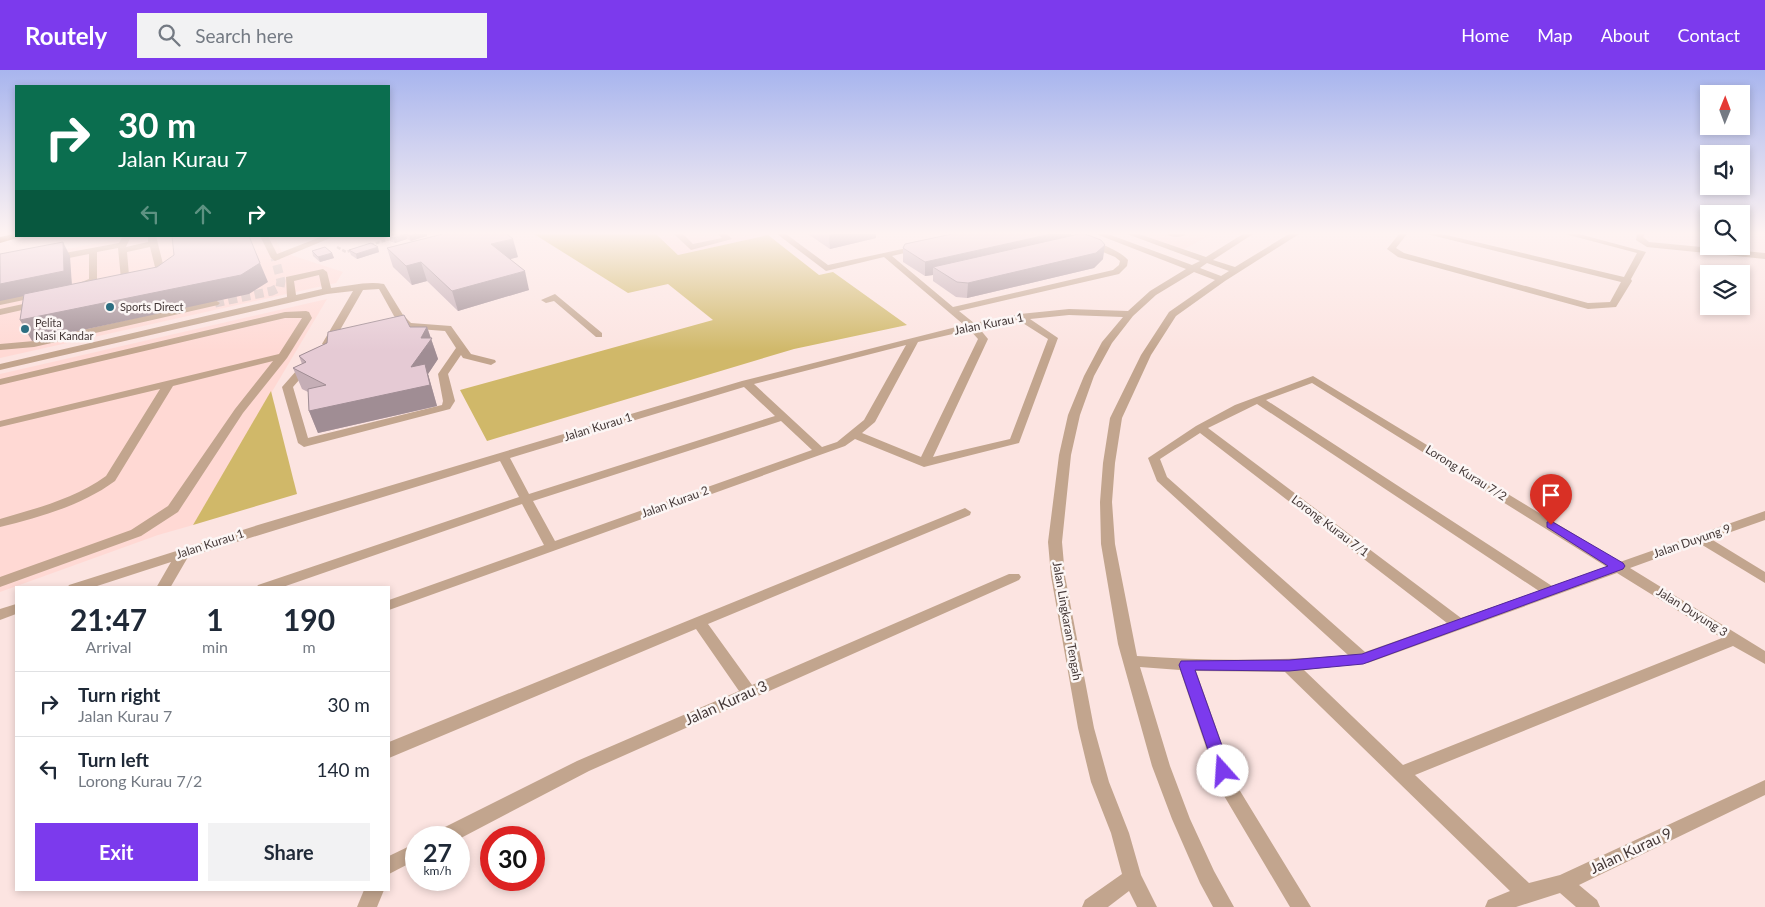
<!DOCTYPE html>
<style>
:root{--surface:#fff;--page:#f2f2f3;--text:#1f2937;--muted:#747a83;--line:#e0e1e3;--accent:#7c3aed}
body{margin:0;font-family:Lato,sans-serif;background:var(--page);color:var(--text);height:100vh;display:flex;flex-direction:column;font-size:19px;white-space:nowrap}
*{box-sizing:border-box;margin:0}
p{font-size:16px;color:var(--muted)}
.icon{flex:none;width:28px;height:28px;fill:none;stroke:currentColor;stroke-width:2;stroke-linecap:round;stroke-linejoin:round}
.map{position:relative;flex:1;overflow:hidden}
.panel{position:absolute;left:15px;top:516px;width:375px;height:305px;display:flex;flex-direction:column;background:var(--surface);border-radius:0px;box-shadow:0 2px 8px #0003}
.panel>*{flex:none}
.top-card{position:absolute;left:15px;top:15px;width:375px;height:152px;border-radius:0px;box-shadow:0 2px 8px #0003;background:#0b6e4f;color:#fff;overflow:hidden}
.needle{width:32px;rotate:1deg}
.controls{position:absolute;left:1700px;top:15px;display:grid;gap:10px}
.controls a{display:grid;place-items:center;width:50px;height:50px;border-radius:0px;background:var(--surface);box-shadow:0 2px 8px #0003;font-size:25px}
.speed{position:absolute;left:405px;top:756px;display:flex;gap:10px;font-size:25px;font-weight:700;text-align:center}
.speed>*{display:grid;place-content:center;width:65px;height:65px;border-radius:50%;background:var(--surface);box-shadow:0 2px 8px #0003;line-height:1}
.speed small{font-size:12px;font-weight:400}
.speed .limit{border:8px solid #d22;background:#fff;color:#111}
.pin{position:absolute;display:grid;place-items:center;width:42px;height:42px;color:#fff;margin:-51px -21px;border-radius:50% 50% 50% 0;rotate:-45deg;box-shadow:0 0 5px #0007}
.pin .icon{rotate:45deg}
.me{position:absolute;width:55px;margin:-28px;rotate:341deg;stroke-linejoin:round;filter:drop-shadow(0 0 4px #0008)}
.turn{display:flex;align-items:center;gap:18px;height:105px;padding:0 20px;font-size:22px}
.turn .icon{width:65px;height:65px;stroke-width:2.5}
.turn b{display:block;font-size:35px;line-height:42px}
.lanes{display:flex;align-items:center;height:48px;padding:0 20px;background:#0003;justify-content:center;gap:25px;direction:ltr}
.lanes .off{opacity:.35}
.eta{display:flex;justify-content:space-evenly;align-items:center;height:85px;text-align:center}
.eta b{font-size:30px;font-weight:700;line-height:35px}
.action{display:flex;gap:10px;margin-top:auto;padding:10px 20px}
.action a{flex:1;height:58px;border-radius:0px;background:var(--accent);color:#fff;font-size:20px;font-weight:700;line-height:58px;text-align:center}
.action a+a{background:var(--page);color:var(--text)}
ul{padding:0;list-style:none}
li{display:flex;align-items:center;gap:15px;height:65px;padding:0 20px;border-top:1px solid var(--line)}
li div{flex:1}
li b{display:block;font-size:19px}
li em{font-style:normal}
header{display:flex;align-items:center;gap:30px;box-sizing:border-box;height:70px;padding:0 25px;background:var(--accent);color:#fff}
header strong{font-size:24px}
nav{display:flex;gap:28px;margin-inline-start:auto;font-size:18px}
.search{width:350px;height:45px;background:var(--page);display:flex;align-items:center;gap:12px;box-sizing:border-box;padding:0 18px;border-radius:0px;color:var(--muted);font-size:19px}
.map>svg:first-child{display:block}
</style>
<header>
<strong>Routely</strong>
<div class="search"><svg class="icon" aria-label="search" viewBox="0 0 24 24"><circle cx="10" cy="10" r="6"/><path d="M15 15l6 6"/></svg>Search here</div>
<nav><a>Home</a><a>Map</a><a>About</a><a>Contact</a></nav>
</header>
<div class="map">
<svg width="1765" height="837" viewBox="0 0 1765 837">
<rect width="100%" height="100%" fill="#fce4e1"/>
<!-- built -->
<g fill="#ffd9d4">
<path d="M657,164H767L768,165L678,185Z"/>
<path d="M1136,164H1213L1182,180Z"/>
<path d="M138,166H274L282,182L343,202L336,213L0,288V191Z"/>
<path d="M327,229L193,455L158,465L0,522V304Z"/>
</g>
<!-- forest -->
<g fill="#d0b869">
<path d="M534,164H656L678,185L768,165L819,205L833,202L907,255L794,279L487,371L460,320L713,250L668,214L628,223Z"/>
<path d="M271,321L297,424L193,455Z"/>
</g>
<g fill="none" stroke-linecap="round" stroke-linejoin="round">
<!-- minor-tunnel -->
<path stroke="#d7c2bf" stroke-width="9" stroke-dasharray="9 4.5" stroke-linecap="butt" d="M215,233L272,221L280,217L281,211L275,188"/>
<!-- path -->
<g stroke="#c1adaa" stroke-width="2.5" stroke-dasharray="4 2" stroke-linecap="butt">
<path d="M370,175L393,168"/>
<path d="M337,177L346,182L352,180"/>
</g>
<!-- minor -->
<g fill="#c2a58e" fill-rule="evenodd">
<path d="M674,164H683L693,174L722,168L718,164H727L732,169L691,180Z"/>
<path d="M777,164H786L828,195L921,175V179L892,186L953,237L1113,200L1119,195L1120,191L1115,187L1060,164C1077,164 1117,177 1128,190L1127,196L1119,204L959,241L974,253L1020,244L1069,239L1128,241L1150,221L1186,199L1096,164H1108L1192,195L1200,191L1127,164H1139L1206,187L1243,164H1253L1213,190L1235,197L1289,164H1299L1225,211L1176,246L1151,285L1122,348L1115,393L1112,432L1115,474L1137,586C1208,591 1278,591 1348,585L1157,411L1148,388L1196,356L1235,335L1313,306L1620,492L1765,441V450L1711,469L1765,502V513L1699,473L1630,498L1765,581V594L1733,576L1415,705L1529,813L1560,805L1765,710V725L1579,815L1597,830L1600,837H1576L1560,823L1516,837H1485L1488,830L1510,821L1285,602L1196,601L1237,716L1311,837H1290L1220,719L1180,600L1140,597L1170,696L1190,749L1214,801L1234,837H1213L1200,813L1172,749L1152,696L1118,574L1101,474L1100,432L1103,393L1110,348L1141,285L1169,242L1215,210L1194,202L1156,225L1133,246L1112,273L1094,306L1080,345L1071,385L1062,472L1065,506L1094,658L1109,712L1129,763L1141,805L1157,837H1137L1129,821L1108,837H1082L1085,830L1122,804L1111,763L1091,712L1078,658L1051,506L1048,472L1059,385L1068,345L1084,306L1102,272L1123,247L1069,245L1030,249L1058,268L1019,373L924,397L855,369L845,376L389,540V530L544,475L522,434L280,518H256L258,515L519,427L500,391L188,487L170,518H156L171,492L91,518H67L69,515L258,455L742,311L964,255L884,187L826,201ZM1207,193L1229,201L1221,206L1200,198ZM1018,250L1048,269L1010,369L933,387L988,269L979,258ZM970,260L978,269L921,387L862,363L875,352L918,272ZM906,275L864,350L837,372L822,377L754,314ZM1312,313L1607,497L1552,516L1266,330ZM744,317L775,346L529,424L510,388ZM1257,334L1539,521L1461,548L1208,358ZM781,351L812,380L555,471L533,431ZM1200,363L1447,553L1365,582L1167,407L1160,389ZM1617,503L1722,568L1403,695L1304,600L1368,593Z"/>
<path d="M1167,164H1186C1182,168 1171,168 1167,164Z"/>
<path d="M1399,164H1407L1396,178L1404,183L1588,233L1610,232L1621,212L1427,164H1442L1624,207L1637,183L1565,164H1579L1646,182L1631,209L1632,211L1616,237L1588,239L1398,187L1387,179Z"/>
<path d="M1637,164H1645L1643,167L1649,172L1765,183V189L1647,177L1636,170Z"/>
<path d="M123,166H131L126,177L148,172V166H156L165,202L153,210L149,207L156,201L150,177L127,182L130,217L122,219L118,178L97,182V210L79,218L74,215L89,209V184L54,191L50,188L54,185L119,173Z"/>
<path d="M260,166H268L277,184L323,166H335L275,191L271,188Z"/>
<path d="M323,199L327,202L331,218C349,216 367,211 384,214L403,245L411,253L451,256L471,284L495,290L496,292L491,295L463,288L461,285L448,304L455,331L450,339L304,377L298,373L282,317L304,292L308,291L313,294L293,317L308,368L442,335L443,331L438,304L456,278L445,261L405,258L394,246L379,219L363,220L332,274L327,277L322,274L353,221L327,224L0,300V294L287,227L286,207ZM319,205L322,219L296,225L294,211Z"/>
<path d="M40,221L45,224L43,226L0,235V229Z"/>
<path d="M555,224L602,263V267H596L554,231L546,233L541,230Z"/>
<path d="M215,230L220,233L218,235L34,277L0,280V274L34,271Z"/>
<path d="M37,231L40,232V236L0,245V239Z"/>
<path d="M306,241L309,242L312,248L287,288L243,343L178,442L141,466L0,517V507L131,460L168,436L235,339L273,291L173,316L115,411C81,436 40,447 0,457V449C37,438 74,429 106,406L160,319L0,357V351L279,284L302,248H285L0,315V309L285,242Z"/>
<path d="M965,438L971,442L970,445L708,554L752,615L1009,504H1019L1021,507L1019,510L589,701L459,769L433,768L435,762L577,691L739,621L696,559L389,688V672Z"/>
<path d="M16,534V544L0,550V539Z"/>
<path d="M416,773V790L389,804V786Z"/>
<path d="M364,820H384L377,837H357Z"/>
</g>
<!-- highway -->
<path fill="#8e531d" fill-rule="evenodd" d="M14,164L24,166L0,173V167Z"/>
</g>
<!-- wall -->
<g fill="#c5aeb6">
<path d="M394,164H427V166L411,171L407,169L395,173L390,171L389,166Z"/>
<path d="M808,164H876V168L830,179Z"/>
<path d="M952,164H1071V166L1103,189L1094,198L967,228L956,227L933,211V205L925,206L903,192V178Z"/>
<path d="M387,178L518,187L510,189L529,220L458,241L427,211L412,215L393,197Z"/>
<path d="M349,180L379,182L357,189L351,185Z"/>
<path d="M312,181L332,183L334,188L320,192L313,186Z"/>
<path d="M427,257L438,289L428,304L437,336L318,363L309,341L308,322L302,319L293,298L302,294L299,286Z"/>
</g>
<!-- shaded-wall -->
<g fill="#a08d94">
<path d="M406,164L407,169L395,173L393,168Z"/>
<path d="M416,164H427V166L411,171L409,166Z"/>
<path d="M835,164H876V168L830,179L829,165Z"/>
<path d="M1051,164H1071L1070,173L933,197V205L925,206V192Z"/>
<path d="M513,169L518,187L496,193L491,174Z"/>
<path d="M63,172L70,186L72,216L0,231V214Z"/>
<path d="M1105,175L1103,189L1094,198L967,228L968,213Z"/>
<path d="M378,177L379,182L357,189L356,184Z"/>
<path d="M332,183L334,188L320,192L318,187Z"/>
<path d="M421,192L427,211L412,215L406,196Z"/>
<path d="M260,193L268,212L249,224L32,271L20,250Z"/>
<path d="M525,201L529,220L458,241L452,221Z"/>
<path d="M427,257L438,289L428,304L437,336L318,363L309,341L411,297L421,268Z"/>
</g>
<!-- building -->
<g fill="#e5cad4" stroke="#a08d94">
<path d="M394,164H416L409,166L406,164L393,168L389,166Z"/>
<path d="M443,164H507L513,169L491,174L525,201L452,221L421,192L406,196L387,178Z"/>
<path d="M952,164H1051L925,192L903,178L905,174Z"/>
<path d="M1079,164H1085L1101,170L1105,175L1096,183L968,213L957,212L933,197Z"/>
<path d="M172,166H249L260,193L241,205L20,250L24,224L157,197L174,185Z"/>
<path d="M63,172L64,201L0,214V184Z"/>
<path d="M371,173L378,177L356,184L349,180Z"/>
<path d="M325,177L332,183L318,187L312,181Z"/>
<path d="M404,245L410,257H427L421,268H432L411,297L425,294L430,315L309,341L308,319L326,315L293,298L306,292L299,286L327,273L328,262Z"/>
</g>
<!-- sky -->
<linearGradient id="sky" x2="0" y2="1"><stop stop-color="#a8b5ee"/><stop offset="0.58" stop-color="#fef3f2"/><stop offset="1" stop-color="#fef3f2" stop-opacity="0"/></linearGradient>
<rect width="1765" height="281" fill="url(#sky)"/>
<!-- route -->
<path fill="#7c3aed" stroke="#51269a" d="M1551,451L1623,493L1625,496L1623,499L1363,594L1289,601L1195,600L1231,701L1229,706L1223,708L1217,706L1179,595L1181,591L1289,590L1362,584L1608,496L1547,457V452Z"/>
<!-- markers -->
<g fill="#2c6e81" stroke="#fcf6f5" stroke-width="2">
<circle cx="110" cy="237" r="5"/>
<circle cx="25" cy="259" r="5"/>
</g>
<g text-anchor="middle" stroke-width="5" stroke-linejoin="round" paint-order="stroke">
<!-- far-poi labels -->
<g font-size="11" fill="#443837" stroke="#fcf6f5" text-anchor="start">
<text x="120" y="241">Sports Direct</text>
<text x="35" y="257">Pelita<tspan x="35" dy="13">Nasi Kandar</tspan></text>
</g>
<!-- street labels -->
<g font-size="12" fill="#443837" stroke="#fcf6f5">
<text transform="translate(989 254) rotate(-11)" y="4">Jalan Kurau 1</text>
<text transform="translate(598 357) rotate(-17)" y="4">Jalan Kurau 1</text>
<text transform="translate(1466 403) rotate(32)" y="4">Lorong Kurau 7/2</text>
<text transform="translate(675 432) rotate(-20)" y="4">Jalan Kurau 2</text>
<text transform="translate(1330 456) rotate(37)" y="4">Lorong Kurau 7/1</text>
<text transform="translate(1692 471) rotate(-19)" y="4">Jalan Duyung 9</text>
<text transform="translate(210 474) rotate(-18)" y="4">Jalan Kurau 1</text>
<text transform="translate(1692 542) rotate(32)" y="4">Jalan Duyung 3</text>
<text transform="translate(1067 551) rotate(80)" y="4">Jalan Lingkaran Tengah</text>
</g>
<!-- near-street labels -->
<g font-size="15" fill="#443837" stroke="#fcf6f5">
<text transform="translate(726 633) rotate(-24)" y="5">Jalan Kurau 3</text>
<text transform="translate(1631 781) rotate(-25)" y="5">Jalan Kurau 9</text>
</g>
</g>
</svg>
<div class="controls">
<a><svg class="needle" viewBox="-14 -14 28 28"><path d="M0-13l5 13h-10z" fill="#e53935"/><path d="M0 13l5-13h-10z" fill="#747a83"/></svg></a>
<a><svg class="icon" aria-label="sound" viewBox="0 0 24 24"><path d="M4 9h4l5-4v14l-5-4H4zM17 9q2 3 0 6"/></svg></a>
<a><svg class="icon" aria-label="search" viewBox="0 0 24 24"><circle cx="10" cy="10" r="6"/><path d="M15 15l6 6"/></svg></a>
<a><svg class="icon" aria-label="layers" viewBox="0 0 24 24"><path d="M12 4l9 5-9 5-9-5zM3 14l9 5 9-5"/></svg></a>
</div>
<div class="speed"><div>27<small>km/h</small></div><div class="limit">30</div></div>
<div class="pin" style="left:1551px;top:455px;background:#d93025"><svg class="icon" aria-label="arrive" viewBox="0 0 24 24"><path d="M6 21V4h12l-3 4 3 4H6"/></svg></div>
<svg class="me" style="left:1223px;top:701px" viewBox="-20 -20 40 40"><circle r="19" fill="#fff"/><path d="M0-13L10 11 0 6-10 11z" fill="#7c3aed"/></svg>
<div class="top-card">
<div class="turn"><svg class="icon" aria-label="right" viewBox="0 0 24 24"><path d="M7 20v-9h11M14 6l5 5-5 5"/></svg><div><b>30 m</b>Jalan Kurau 7</div></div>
<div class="lanes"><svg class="icon off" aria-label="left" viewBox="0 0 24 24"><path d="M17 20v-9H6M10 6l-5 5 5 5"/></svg><svg class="icon off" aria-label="ahead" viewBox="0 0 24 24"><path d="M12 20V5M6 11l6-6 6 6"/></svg><svg class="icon" aria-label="right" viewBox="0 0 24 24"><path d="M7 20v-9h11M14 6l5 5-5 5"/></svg></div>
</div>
<section class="panel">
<div class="eta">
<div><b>21:47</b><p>Arrival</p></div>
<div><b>1</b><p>min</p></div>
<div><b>190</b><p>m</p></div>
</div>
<ul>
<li><svg class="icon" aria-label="right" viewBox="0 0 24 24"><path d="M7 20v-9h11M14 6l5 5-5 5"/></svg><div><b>Turn right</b><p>Jalan Kurau 7</p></div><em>30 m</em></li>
<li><svg class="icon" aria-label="left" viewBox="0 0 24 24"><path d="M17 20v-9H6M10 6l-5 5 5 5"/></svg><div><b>Turn left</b><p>Lorong Kurau 7/2</p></div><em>140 m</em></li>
</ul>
<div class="action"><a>Exit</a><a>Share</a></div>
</section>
</div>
